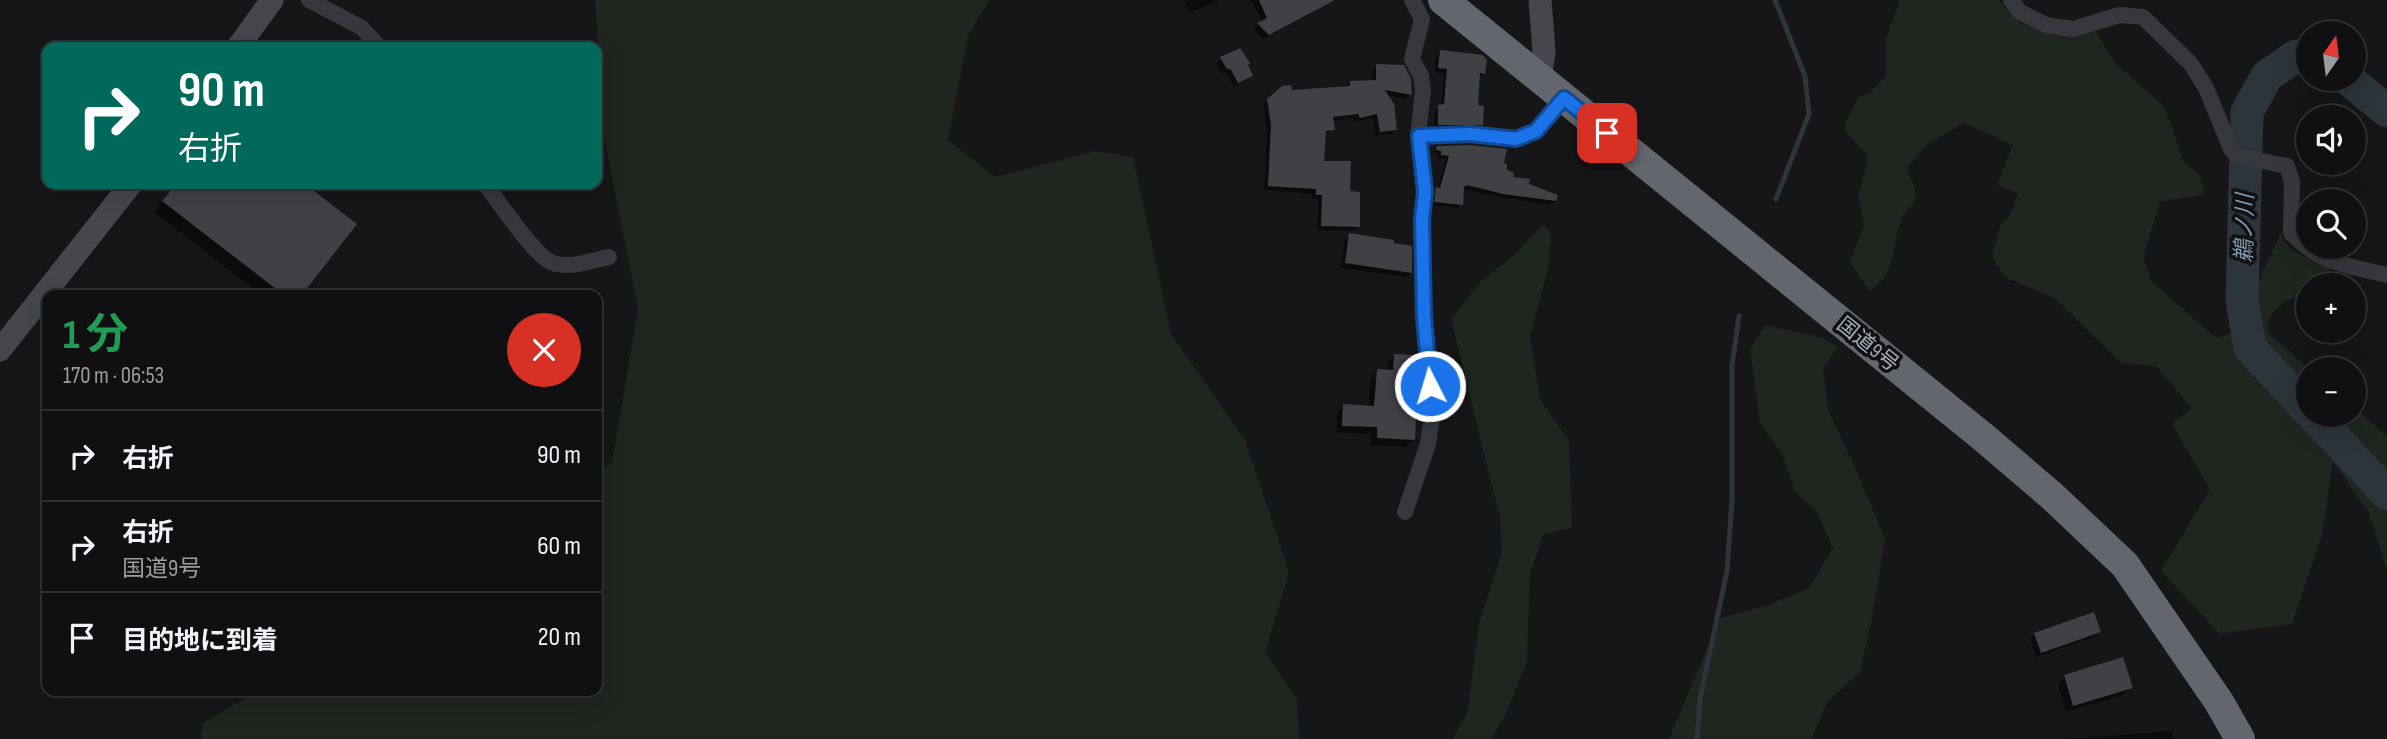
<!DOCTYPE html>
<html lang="ja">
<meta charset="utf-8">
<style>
:root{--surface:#101012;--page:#1e1e20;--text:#f1f3f6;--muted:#9c9d9f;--line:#303032}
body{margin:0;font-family:"Sofia Sans Condensed","Noto Sans JP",sans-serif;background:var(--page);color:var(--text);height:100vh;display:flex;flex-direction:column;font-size:26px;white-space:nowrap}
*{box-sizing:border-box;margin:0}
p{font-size:23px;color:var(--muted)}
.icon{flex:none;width:38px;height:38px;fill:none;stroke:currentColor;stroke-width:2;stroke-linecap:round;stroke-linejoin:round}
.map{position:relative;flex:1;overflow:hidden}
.details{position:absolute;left:42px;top:290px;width:560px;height:406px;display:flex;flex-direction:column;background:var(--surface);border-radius:14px;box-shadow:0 7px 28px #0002,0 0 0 2px var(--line)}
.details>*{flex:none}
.top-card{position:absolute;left:42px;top:42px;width:560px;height:147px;border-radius:14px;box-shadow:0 7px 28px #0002,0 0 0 2px var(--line);background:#00695c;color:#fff;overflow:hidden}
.needle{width:46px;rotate:14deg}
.tools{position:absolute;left:2296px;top:21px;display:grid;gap:14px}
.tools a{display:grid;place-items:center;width:70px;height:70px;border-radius:50%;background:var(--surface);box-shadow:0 7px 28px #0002,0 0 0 2px var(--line);font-size:35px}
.pin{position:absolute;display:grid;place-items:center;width:60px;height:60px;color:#fff;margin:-30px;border-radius:14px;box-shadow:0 4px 10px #0006}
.me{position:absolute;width:77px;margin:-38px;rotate:355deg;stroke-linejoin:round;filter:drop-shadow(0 0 5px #0008)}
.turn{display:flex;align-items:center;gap:24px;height:147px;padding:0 21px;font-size:32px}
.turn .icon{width:91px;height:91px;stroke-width:2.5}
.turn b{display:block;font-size:49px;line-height:60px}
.round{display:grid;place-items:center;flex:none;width:74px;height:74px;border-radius:37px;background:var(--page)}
.headline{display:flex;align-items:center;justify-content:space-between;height:119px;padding:0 21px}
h1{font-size:42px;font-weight:700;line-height:52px;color:#1e9e55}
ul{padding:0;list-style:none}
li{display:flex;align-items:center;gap:21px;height:91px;padding:0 21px;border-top:2px solid var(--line)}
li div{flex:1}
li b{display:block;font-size:26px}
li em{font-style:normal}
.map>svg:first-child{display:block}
</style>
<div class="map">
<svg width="2387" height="739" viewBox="0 0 2387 739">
<rect width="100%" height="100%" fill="#161618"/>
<!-- green -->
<g fill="#1e261f">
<path d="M595,0H989L968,36L948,140L995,177L1095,151L1133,157L1171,334L1245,440L1289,573L1265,652L1297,700L1299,739H201L203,723L258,691H597V473L612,462L638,309L604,136Z"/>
<path d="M1900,0H1999L2021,23L2055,35L2095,30L2116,64L2164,106L2184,162L2200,176L2205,194L2160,202L2143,258L2151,281L2216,338L2256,325L2258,283L2281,232C2284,253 2313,260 2330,268L2322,285H2308V298C2303,298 2295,297 2290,299C2277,305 2265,319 2268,333L2310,369H2308V415H2354V407L2387,436V571L2369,513L2333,462L2322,535L2292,624L2220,634L2161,571L2210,489L2172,424L2192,408L2156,366L2121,363L2056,299L2005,277L1992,256L2000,227L2011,213L2018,193L1997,185L2013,145L1964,123L1927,144L1906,169C1909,176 1916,187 1916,195C1916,204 1905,210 1902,218C1890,247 1899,274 1869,291L1850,262L1864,225L1858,196L1868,161L1866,154L1845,131V124L1858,98L1871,92L1886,76V39Z"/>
<path d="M1544,224L1551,233L1548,269L1530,335L1540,399L1569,441L1572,528L1543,534L1530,574L1527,662L1506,713L1491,739H1452L1467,714L1479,624L1502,552L1500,518L1451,319L1481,281L1511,258Z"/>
<path d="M1765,325L1823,338L1838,347L1823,368L1828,410L1857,472L1885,539L1871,623L1860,672L1828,701L1811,739H1669L1720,618L1769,605L1809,588L1833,548L1817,512L1795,491L1782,453L1760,423L1750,349Z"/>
</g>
<!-- shadow -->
<g fill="#0007">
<path d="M1184,0H1220L1189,13Z"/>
<path d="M1251,0H1320L1322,5L1317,10L1263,39L1253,29L1262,22Z"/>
<path d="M1440,52L1484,73L1479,77L1476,106L1482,124L1477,129L1434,128L1435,111L1441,106L1444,73L1435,72L1436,56Z"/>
<path d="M1221,59L1246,65L1251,76L1233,87L1227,74L1221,72L1216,63Z"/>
<path d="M1377,66L1410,94L1405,99L1386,95L1396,129L1391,134L1375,136L1373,118L1355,122L1353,118L1332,121L1333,129L1324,135L1322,162L1349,193L1358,227L1353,231L1317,230L1318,199H1312V194L1264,190L1267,131L1263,105L1268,100L1290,92L1346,88L1351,82L1372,81V71Z"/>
<path d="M1437,148L1502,165L1511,179L1555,201L1551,205L1498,197L1462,189L1461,204L1457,208L1431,205L1432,193L1438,189L1446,159H1438V154L1433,153Z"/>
<path d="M175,184H302L354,225L299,296H263L154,212Z"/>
<path d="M1350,235L1411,273L1406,277L1341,268L1345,240Z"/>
<path d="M1395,355L1413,440L1406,447L1371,445V434L1336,432L1337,413L1343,406L1368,407L1371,378L1377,371H1387L1388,362Z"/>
<path d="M2099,632L2094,637L2036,657L2030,639L2035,635Z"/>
<path d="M2065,677L2131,687L2123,695L2066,712L2058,684Z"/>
<path d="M2172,731L2173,739H2066Z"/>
</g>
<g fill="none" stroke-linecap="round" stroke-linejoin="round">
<!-- stream -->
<g stroke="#2c353c" stroke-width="5">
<path d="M1775,0L1805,76L1809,114L1776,199"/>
<path d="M1697,739L1700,699L1727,571L1732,499V366L1739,316"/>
</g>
<!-- river -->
<g stroke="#2c353c" stroke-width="33">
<path d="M2308,58L2296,56L2267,76L2247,112L2242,300L2250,348L2308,410"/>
<path d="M2348,79L2387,111"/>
<path d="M2313,415L2387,494"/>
</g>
</g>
<!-- building -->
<g fill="#404145">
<path d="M1259,0H1335L1269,35L1257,23L1267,18Z"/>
<path d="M1240,48L1250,63L1248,65L1253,76L1238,83L1231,70L1226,68L1220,57Z"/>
<path d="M1440,50L1483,55L1487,60L1485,74L1480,73L1478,105L1484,106L1483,125H1438V105L1444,104L1447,69L1438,68Z"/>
<path d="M1376,64L1404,65L1411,79L1412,95L1385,90L1394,104L1397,130L1380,132L1377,114L1360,118L1358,114L1333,117L1335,130L1326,131L1324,161H1351L1350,191L1360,192V227L1321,226L1322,195H1316V189L1268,186L1271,125L1267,99L1282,86L1291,85L1292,90L1350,86V81L1376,80Z"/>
<path d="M1470,145L1507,149L1504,163L1507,164V170L1514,173L1513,177L1530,179L1529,184L1558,195L1556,201L1503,194L1467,185L1464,187L1463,205L1434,202L1436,187L1440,188L1449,156L1441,155V151L1436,150L1437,146Z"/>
<path d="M176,184H305L357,224L301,296H285L162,201Z"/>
<path d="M1349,233L1394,240V243L1412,246V273L1345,263Z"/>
<path d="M1394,354L1415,355L1414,381L1418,382L1415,440L1377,438V427L1342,426L1343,404L1374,406L1377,369L1393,370Z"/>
<path d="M2094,612L2101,632L2041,653L2034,633Z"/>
<path d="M2123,657L2133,688L2073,706L2064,675Z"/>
</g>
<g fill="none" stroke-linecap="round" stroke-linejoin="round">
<!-- street -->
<g stroke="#37383d" stroke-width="16">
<path d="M309,0L362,28L379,47"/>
<path d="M2011,0L2020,12L2046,25L2073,29L2120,15L2143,17L2191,64L2206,88L2231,149L2237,156L2287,166L2292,182L2291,233C2322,265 2346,265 2387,275"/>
<path d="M1418,136L1470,134L1516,139L1536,131L1564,98"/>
<path d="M485,184C498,201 533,253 549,261C565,271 592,260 609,257"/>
<path d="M1405,512L1428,444L1433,410L1424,317L1422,219L1425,192L1418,136L1423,90L1421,76L1412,59L1422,19L1412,0"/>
</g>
<!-- secondary -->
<g stroke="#45474d" stroke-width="23">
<path d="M1540,0L1544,51L1540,79"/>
<path d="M238,47L272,0"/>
<path d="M0,350L131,184"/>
</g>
<!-- highway -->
<path stroke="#63666e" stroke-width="30" d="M1443,0L1983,437L2052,496L2125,565L2219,702L2240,739"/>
</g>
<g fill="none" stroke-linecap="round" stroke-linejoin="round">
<!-- route casing -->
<g stroke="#114b97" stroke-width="18">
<path id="route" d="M1430,386L1424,317L1422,219L1425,192L1419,136L1470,134L1516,139L1536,131L1564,98L1607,133"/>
</g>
<!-- route -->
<use href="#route" stroke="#1a73e8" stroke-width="12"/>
</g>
<g text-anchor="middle" stroke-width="7" stroke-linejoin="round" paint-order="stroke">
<!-- street labels -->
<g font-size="21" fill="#a8adb8" stroke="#111113">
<text transform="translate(1868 344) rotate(39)" y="7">国道9号</text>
</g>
<!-- water labels -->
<g font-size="23" font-style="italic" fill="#7f9bb3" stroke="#111113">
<text transform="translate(2244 228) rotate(-89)" y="8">鵜ノ川</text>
</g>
</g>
</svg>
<div class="tools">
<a><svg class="needle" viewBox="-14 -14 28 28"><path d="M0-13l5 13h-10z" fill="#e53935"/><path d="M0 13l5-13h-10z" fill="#9c9d9f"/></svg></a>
<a><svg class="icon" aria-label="sound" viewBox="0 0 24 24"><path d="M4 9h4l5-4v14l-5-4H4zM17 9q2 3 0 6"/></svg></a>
<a><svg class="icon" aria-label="search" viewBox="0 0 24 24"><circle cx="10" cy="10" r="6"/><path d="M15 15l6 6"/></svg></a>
<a>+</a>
<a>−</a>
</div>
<div class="pin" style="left:1607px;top:133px;background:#d93025"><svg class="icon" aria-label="arrive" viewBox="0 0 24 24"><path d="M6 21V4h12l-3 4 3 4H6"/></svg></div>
<svg class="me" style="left:1430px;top:386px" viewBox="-20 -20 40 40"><circle r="17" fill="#1a73e8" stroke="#fff" stroke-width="3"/><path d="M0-11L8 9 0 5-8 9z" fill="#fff"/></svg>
<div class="top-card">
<div class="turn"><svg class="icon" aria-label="right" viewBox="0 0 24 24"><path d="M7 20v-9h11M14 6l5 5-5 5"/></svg><div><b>90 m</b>右折</div></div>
</div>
<section class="details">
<div class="headline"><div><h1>1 分</h1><p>170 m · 06:53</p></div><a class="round" style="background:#d93025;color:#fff"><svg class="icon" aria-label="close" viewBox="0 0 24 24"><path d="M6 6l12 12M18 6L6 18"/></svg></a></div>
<ul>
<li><svg class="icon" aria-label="right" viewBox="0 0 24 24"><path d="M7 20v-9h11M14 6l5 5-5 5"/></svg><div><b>右折</b></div><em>90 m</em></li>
<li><svg class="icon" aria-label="right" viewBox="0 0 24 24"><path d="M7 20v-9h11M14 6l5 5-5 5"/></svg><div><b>右折</b><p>国道9号</p></div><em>60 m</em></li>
<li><svg class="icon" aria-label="arrive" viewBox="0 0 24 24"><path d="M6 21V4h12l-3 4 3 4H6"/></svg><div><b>目的地に到着</b></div><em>20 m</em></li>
</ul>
</section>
</div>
